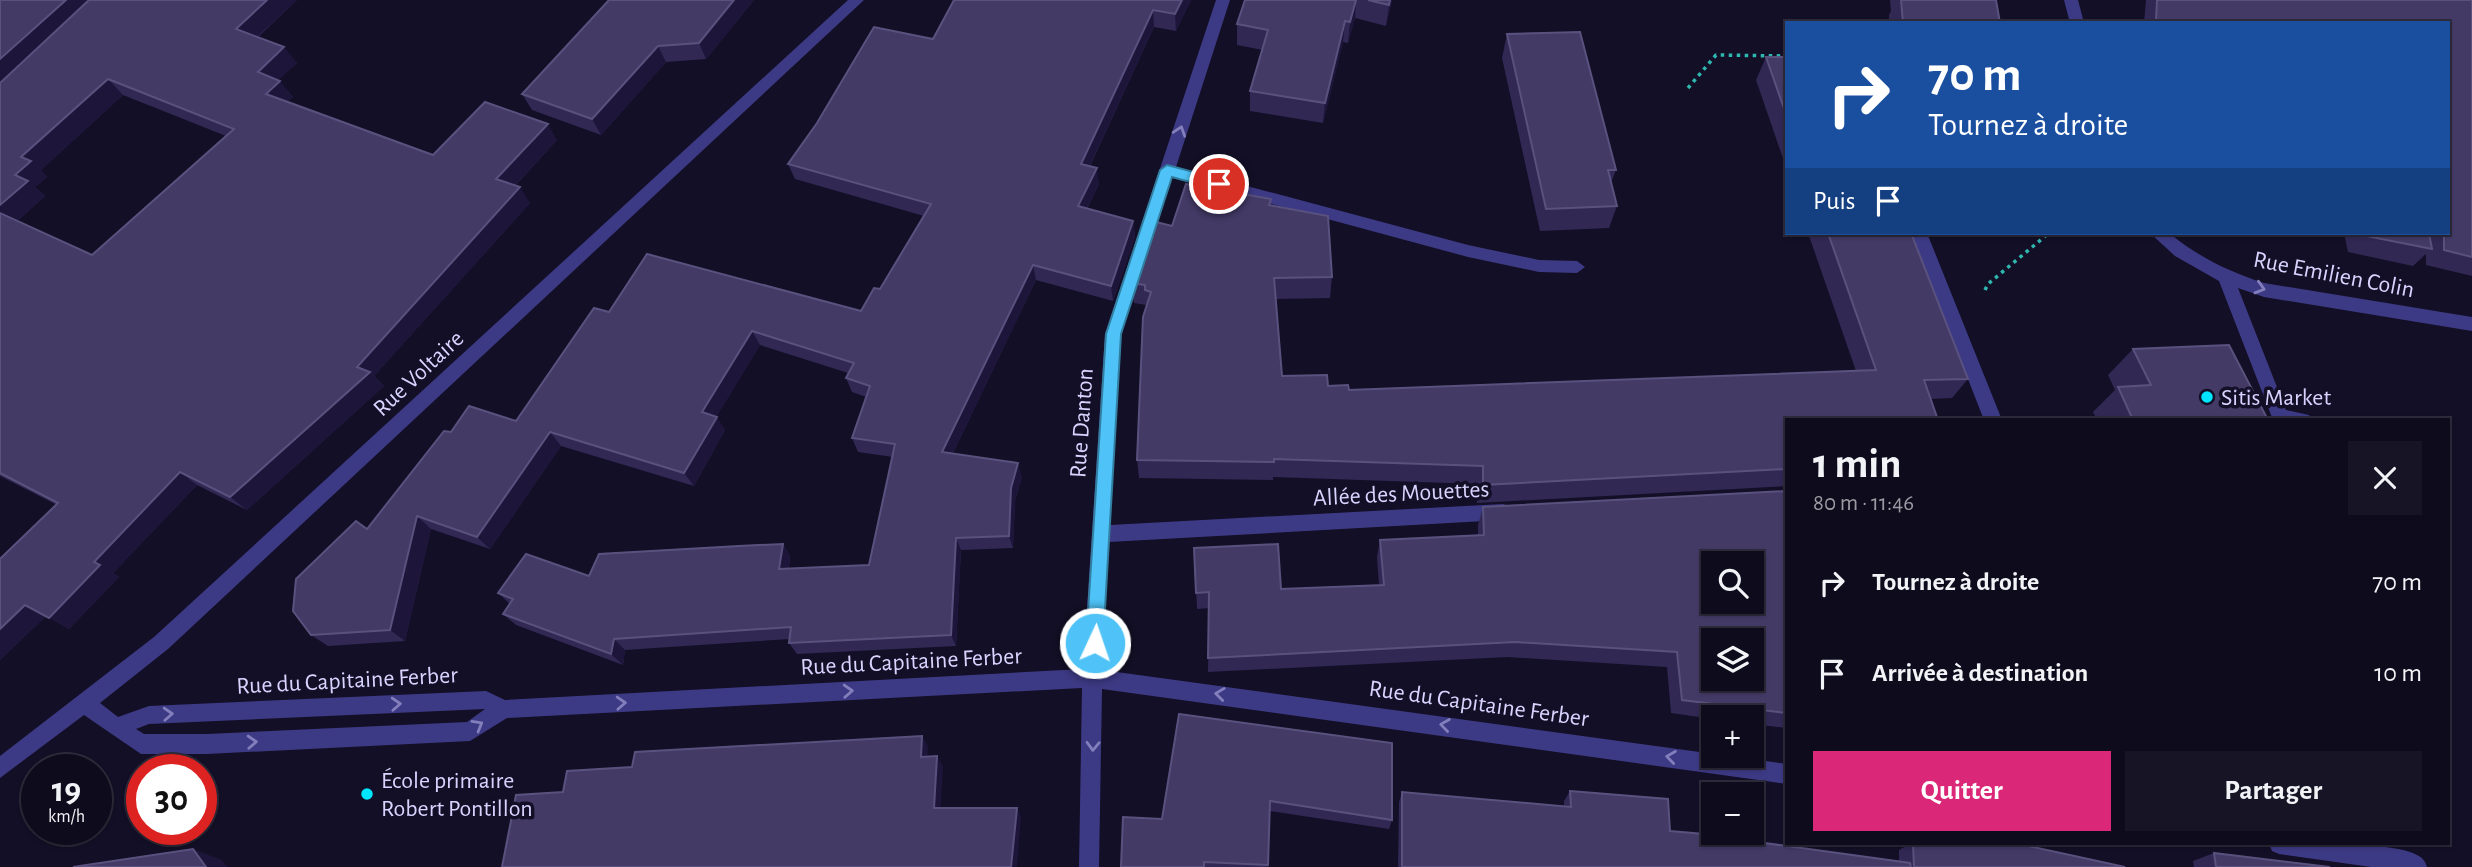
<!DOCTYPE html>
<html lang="fr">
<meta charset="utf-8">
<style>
:root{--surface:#0e0b1c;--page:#171425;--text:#f1f3f6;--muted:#9b9ba3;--line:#2e2b3b;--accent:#db2777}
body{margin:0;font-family:"Alegreya Sans",sans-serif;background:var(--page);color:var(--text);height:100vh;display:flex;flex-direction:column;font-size:26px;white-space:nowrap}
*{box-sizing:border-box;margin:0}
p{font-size:23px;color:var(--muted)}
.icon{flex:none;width:38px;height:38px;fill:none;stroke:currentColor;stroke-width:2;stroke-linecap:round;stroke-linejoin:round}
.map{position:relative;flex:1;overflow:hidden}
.sheet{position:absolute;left:1785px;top:418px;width:665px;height:427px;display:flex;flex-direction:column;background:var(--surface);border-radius:0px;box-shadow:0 2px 5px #0004,0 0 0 2px var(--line)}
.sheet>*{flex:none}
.hud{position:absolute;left:1785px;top:21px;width:665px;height:214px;border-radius:0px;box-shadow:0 2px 5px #0004,0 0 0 2px var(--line);background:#1a4fa0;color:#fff;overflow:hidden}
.controls{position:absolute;left:1701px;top:551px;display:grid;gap:14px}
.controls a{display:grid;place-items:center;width:63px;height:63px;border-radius:0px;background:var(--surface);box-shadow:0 2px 5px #0004,0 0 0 2px var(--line);font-size:35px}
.speed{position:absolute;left:21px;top:754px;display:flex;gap:14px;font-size:35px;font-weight:700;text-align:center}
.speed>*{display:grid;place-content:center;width:91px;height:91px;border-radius:50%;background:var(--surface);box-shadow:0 2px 5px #0004,0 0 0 2px var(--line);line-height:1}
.speed small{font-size:18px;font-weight:400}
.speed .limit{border:10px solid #d22;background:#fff;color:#111}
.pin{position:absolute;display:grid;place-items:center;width:60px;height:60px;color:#fff;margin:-30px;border:4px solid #fff;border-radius:50%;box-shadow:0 2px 7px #0007}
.me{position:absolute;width:77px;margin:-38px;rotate:3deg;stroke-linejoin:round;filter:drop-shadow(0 0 5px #0008)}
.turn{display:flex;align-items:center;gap:24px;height:147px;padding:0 28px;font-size:32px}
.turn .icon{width:91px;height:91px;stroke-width:2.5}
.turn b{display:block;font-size:49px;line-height:60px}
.then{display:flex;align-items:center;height:66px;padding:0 28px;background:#0003;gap:14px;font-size:26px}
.round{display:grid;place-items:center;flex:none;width:74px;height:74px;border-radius:0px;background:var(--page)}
.summary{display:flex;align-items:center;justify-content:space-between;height:119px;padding:0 28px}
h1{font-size:42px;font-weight:600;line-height:52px}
.button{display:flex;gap:14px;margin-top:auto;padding:14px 28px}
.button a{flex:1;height:80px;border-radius:0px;background:var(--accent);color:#fff;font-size:28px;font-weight:600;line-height:80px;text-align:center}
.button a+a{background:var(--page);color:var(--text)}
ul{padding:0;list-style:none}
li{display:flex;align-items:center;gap:21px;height:91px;padding:0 28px}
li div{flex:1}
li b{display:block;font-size:26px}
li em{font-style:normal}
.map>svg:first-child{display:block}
</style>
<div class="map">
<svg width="2472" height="867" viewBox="0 0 2472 867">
<rect width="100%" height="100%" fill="#130f26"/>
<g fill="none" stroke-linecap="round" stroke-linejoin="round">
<!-- path -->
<g stroke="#2fb8b0" stroke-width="3.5" stroke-dasharray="3.5 4.5" stroke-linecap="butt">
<path d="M1688,88L1716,55L1787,56"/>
<path d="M1985,290L1988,284L2049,233"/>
</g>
<!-- minor -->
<g fill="#3d3a85" fill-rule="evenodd">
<path d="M848,0H864L168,649L100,703L118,717L149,706L486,691L505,700L1083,669L1105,334L1216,0H1230L1176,167L1468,245L1539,260L1577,261L1585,267L1577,273L1539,272L1468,257L1172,177L1121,334L1110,525L1503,504L1509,506L1512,512L1509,518L1503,520L1109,542L1102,670L1787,764V784L1102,689L1099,867H1079L1082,688L507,718L470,741L207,754H141L84,715L0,778V756L154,637ZM485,709L467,722L207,734H144L136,729L149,724Z"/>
<path d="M2064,0H2078L2084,23H2070Z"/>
<path d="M1911,233H1927L2002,420H1984Z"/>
<path d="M2150,233H2169C2197,256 2229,272 2264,283L2472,317V331L2264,297L2238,288L2286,410L2309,415L2312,420H2273L2219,281L2175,256Z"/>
<path d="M2269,844C2297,841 2394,842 2417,855C2423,858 2425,861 2427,867H2371L2279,854L2272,851Z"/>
</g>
</g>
<!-- wall -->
<g fill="#312854" fill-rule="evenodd">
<path d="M0,0H297L258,37L297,63L278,80L293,97L287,102L433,155L557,140L515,186L530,203L374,376L384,386L247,510L197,485L113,573L119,577L69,629L46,616L0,660V559L57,505L0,476ZM123,95L226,136L92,255L17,221L45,196L35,187L47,177L41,170Z"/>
<path d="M754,0L706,59L666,62L601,135L532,110L522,94Z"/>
<path d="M954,0H1191L1176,31L1154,27L1090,166L1099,184L1087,209L1133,221L1135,237L1113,301L1036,280L953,453L1022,477L1015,501L1013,548L961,550L956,646L797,654L789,643L790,639L625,650L623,665L516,625L503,614L510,604L498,593L589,576L783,544L790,556L789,569L869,565L893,457L858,452L852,438L866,397L852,392L846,378L848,373L760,345L716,417L725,430L694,486L561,446L490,549L431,529L405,641L328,646L311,635L367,529L451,432L516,421L609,312L861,311L880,289L924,216L795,179L788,164L933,39Z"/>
<path d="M1245,0H1392L1386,26L1355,18L1348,43L1343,42L1323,123L1250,111V91L1263,50L1237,45V24Z"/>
<path d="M1890,0H1996L2000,23H1889V15L1891,11Z"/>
<path d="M2146,0H2472V276L2426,265V254L2413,266L2348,252L2344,233H2448V23H2144Z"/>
<path d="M1507,34L1616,170L1611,183L1617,206L1609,228L1540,231L1502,58Z"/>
<path d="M1766,57H1787V170L1756,80Z"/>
<path d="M1271,205L1332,277L1330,298L1276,299L1282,376L1349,390L1856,371L1808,233H1911L1968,379L1952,398L1931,399L1787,420V486L1477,503V484L1273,477V480L1139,478L1137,460L1146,307V305L1134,303L1131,283L1172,226Z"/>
<path d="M2133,349L2268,420H2097L2093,412L2115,390L2108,375Z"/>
<path d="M1787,491V728L1752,724V718H1713V719L1671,713L1667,667L1508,657L1208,672L1209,608L1197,609L1194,548L1281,589L1379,585L1377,557L1380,540L1478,536V525L1483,507Z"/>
<path d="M1179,714L1392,820L1389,829L1270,811L1268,867H1121L1162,819Z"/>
<path d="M1570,791L1670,831L1899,861V850L1910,844H2019L2125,867H1398L1399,802L1402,792L1564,807V801Z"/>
<path d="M2214,853L2330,867H2194L2193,861Z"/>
</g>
<!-- shaded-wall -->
<g fill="#1d163a">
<path d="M66,0H99L0,89V59Z"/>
<path d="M267,0H297L249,44L236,29Z"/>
<path d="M734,0H754L706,59L699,43Z"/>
<path d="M1182,0H1191L1176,31L1175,14Z"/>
<path d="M1356,0L1355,18L1348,43L1350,22Z"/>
<path d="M1390,0H1392L1386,26L1389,5Z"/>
<path d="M1153,10L1154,27L1083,180L1081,164Z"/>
<path d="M1345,21L1343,42L1323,123L1325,103Z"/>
<path d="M658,46L666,62L601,135L592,119Z"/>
<path d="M284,47L297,63L271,87L258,72Z"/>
<path d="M108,79L123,95L41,170L47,177L35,187L45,196L12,225L0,216V205L15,175L21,157Z"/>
<path d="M280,81L293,97L279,109L266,94Z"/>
<path d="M548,124L557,140L507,194L496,179Z"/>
<path d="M1097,168L1099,184L1080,222L1078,206Z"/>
<path d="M520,187L530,203L374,376L384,386L247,510L230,497L357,367Z"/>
<path d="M1133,221L1135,237L1113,301L1111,286Z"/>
<path d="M1033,265L1036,280L947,465L942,452Z"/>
<path d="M752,331L760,345L711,426L702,412Z"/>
<path d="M717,417L725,430L694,486L684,473Z"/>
<path d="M550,432L561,446L490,549L477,537Z"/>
<path d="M1018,463L1022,477L1015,501L1013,548L1009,536L1011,488Z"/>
<path d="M180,472L197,485L113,573L119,577L69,629L49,618L94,562Z"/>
<path d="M417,516L431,529L405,641L390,630Z"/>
<path d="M956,538L961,550L956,646L951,635Z"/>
<path d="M783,544L790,556L787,581L779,569Z"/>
<path d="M25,605L46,616L0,660V629Z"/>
<path d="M614,639L625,650L623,665L611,654Z"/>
<path d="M922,736L928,746L927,767L921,757Z"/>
<path d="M937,756L943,766L940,817L934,808Z"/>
<path d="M1017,808L1021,817L1017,867H1011Z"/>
<path d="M193,849L222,860L227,867H206Z"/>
</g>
<!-- building -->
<g fill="#433a66" stroke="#5a527e" stroke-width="2" fill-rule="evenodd">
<path d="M0,0H66L0,59Z"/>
<path d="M89,0H267L236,29L284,47L258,72L280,81L266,94L433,155L485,102L548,124L496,179L520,187L357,367L370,372L230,497L180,472L94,562L100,565L49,618L25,605L0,629V559L58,503L0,473V213L92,255L234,129L108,79L21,157L31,161L15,175L28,181L0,205V83Z"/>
<path d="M609,0H734L699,43L658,46L592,119L522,94Z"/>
<path d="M954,0H1182L1175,14L1153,10L1081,164L1097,168L1078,206L1133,221L1111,286L1033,265L942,452L1018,463L1011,488L1009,536L956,538L951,635L789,643L791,627L614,639L611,654L503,614L513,599L498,593L526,554L589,576L599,554L739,546L783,544L779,569L869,565L895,444L852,438L870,386L846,378L854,363L752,331L702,412L717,417L684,473L550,432L477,537L417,516L390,630L311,635L293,611L296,579L356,521L367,529L444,431L451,432L469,406L516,421L594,308L609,312L647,254L861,311L874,288L880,289L931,204L788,164L817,123L874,27L933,39Z"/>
<path d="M1245,0H1356L1350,22L1345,21L1325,103L1250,91L1268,30L1237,24Z"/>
<path d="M1368,0H1390L1389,5Z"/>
<path d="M1901,0H1996L2000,23H1903Z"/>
<path d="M2157,0H2472V257L2444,250V233H2448V23H2167L2156,20Z"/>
<path d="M1580,32L1616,170H1608L1617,206L1546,209L1507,34Z"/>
<path d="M1766,57H1787V117Z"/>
<path d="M1186,184L1271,199L1269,205L1328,216L1332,277L1274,278L1282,376L1327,375L1328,386L1348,385L1349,390L1876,370L1828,233H1911L1968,379L1924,380L1938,420H1787V469L1483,485V466L1274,459V462L1137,460L1143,317L1151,292L1145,290V285L1131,283L1152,221L1172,226Z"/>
<path d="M2365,233H2429L2432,249L2366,236Z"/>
<path d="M2229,345L2268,420H2133L2118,387L2151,385L2133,349Z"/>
<path d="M1787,491V713L1682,700L1677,652L1515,642L1208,658L1209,592L1196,593L1194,548L1278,544L1281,589L1384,585L1380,540L1484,535L1483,507ZM1713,564H1752V602H1713ZM1713,640H1752V679H1713Z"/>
<path d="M1179,714L1392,743V820L1270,801L1268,865L1204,862V867H1121L1123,817L1162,819Z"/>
<path d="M922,736L921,757L937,756L934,808H1017L1011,867H502L516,795L563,792L567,771L632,767L635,752Z"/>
<path d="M1570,791L1668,799L1670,831L1750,838V841L1910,863L1911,867H1402V792L1571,807Z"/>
<path d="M1913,844H2019L2125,867H1914Z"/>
<path d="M193,849L206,867H73Z"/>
<path d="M2214,853L2330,867H2216Z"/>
</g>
<!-- one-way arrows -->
<defs><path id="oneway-chevron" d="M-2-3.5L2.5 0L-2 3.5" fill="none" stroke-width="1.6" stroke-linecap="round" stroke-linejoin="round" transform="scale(1.75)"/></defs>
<g stroke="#837fbc">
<use href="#oneway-chevron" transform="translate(1180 131) rotate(-72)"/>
<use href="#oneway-chevron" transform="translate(2260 288) rotate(16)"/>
<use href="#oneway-chevron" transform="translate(848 691) rotate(-3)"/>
<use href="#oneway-chevron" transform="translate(1220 694) rotate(-173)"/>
<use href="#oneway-chevron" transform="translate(621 703) rotate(-3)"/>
<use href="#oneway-chevron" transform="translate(396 704) rotate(-3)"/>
<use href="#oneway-chevron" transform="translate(168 714) rotate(-3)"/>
<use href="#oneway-chevron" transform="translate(478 725) rotate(-30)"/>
<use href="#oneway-chevron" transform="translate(1445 725) rotate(-172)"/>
<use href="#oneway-chevron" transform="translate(252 742) rotate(-3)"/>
<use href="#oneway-chevron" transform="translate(1093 746) rotate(92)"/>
<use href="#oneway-chevron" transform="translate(1671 757) rotate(-172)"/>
</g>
<!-- route -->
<path fill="#4fc3f7" stroke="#337fa1" stroke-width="2" d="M1167,165L1224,180L1226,184L1219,190L1172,177L1121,334L1103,643L1101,649L1095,651L1088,649L1086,643L1106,334L1160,170Z"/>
<!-- markers -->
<g fill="#00e5ff" stroke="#130f26" stroke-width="2.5">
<circle cx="2207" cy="397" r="7"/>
<circle cx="367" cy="794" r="7"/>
</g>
<g text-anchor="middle" stroke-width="7" stroke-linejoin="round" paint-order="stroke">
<!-- street labels -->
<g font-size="24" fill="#d9d4ff" stroke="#130f26">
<text transform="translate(2334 274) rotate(11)" y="8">Rue Emilien Colin</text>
<text transform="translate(418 373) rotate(-43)" y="8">Rue Voltaire</text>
<text transform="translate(1081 423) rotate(-86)" y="8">Rue Danton</text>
<text transform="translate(1401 493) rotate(-3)" y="8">Allée des Mouettes</text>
<text transform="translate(911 661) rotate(-3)" y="8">Rue du Capitaine Ferber</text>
<text transform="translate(347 680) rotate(-3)" y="8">Rue du Capitaine Ferber</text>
<text transform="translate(1479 703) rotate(8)" y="8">Rue du Capitaine Ferber</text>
</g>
<!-- poi labels -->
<g font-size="24" fill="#d9d4ff" stroke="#130f26" text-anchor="start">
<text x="2221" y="405">Sitis Market</text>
<text x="381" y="788">École primaire<tspan x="381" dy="28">Robert Pontillon</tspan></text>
</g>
</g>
</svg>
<div class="controls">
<a><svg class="icon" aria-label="search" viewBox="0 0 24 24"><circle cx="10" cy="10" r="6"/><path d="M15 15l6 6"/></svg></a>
<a><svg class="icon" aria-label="layers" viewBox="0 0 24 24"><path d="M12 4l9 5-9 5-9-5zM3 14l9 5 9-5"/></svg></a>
<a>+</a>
<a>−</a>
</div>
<div class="speed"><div>19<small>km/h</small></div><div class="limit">30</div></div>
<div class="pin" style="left:1219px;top:184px;background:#d93025"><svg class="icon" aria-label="arrive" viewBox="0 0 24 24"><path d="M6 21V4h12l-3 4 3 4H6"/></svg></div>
<svg class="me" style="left:1095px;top:643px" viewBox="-20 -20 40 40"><circle r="17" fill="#4fc3f7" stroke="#fff" stroke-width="3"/><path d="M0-11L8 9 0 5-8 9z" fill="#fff"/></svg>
<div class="hud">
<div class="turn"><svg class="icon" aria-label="right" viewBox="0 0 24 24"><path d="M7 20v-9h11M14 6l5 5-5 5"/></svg><div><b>70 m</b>Tournez à droite</div></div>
<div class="then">Puis<svg class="icon" aria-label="arrive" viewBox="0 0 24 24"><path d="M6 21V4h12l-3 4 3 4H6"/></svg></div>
</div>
<section class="sheet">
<div class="summary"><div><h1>1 min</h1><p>80 m · 11:46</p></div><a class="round"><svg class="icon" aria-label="close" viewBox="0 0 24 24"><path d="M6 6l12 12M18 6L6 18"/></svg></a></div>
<ul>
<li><svg class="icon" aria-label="right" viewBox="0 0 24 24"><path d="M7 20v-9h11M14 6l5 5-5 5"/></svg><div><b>Tournez à droite</b></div><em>70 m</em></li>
<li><svg class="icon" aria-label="arrive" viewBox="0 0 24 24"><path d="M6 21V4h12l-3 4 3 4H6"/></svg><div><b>Arrivée à destination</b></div><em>10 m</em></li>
</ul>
<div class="button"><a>Quitter</a><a>Partager</a></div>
</section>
</div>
